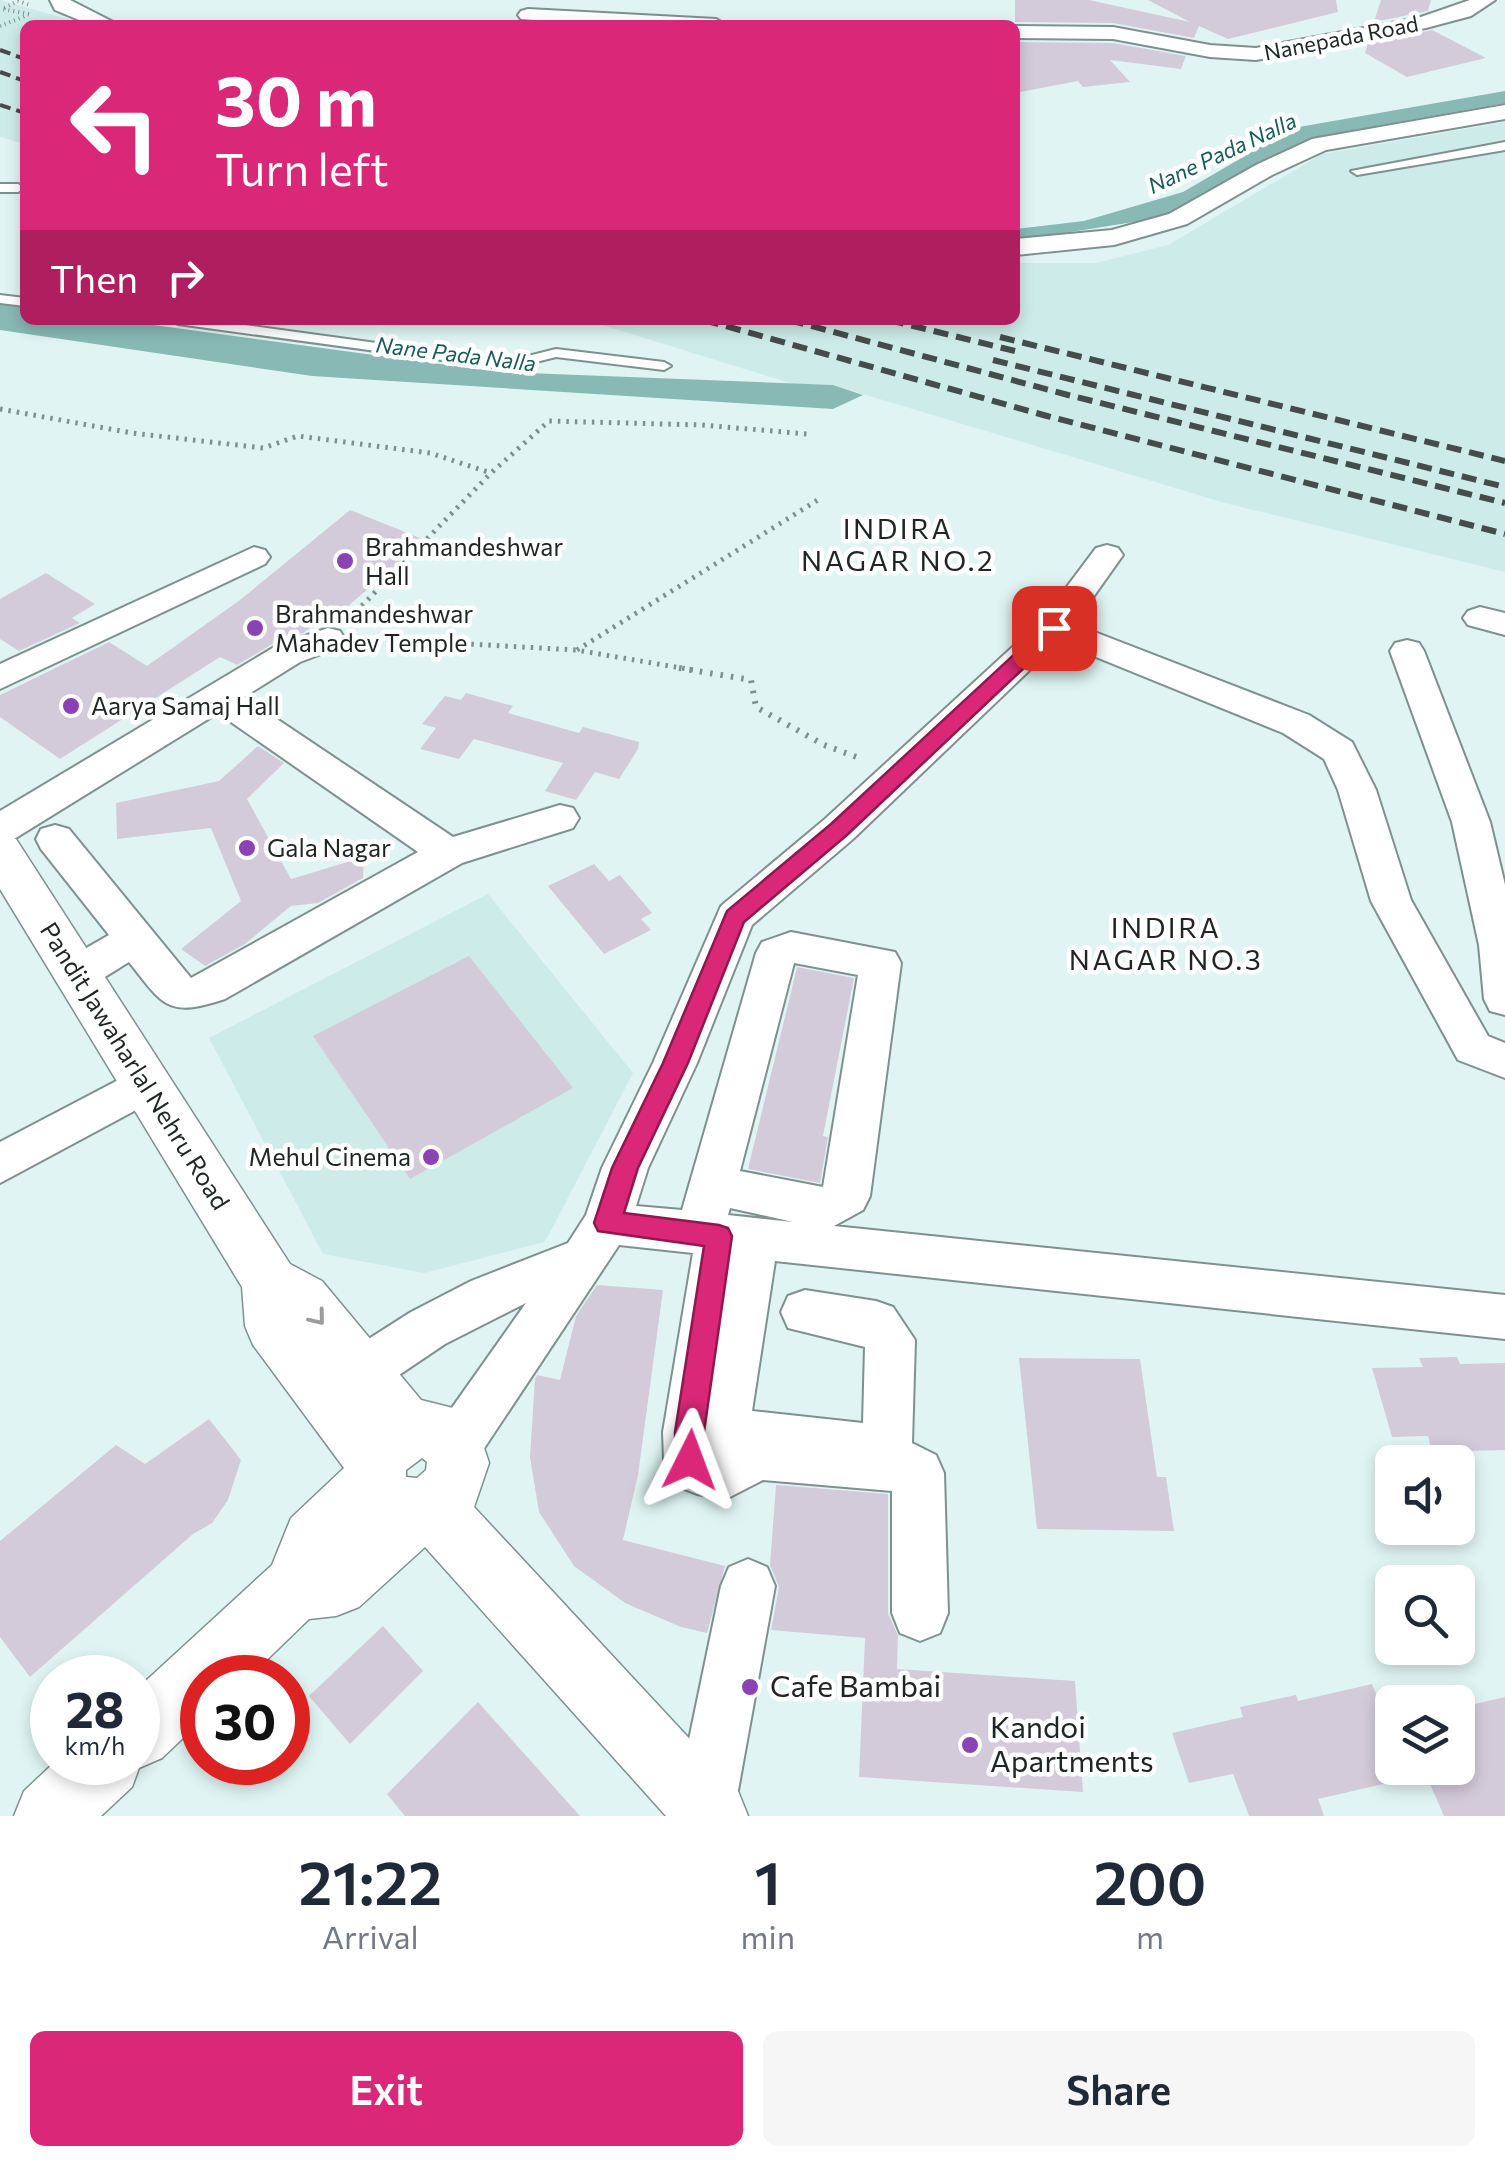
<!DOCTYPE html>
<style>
:root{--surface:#fff;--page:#f6f6f7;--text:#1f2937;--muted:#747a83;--accent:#db2777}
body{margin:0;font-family:Commissioner,sans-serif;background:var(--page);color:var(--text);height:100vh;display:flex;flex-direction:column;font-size:38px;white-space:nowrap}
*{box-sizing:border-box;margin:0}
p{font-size:32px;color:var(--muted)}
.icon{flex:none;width:55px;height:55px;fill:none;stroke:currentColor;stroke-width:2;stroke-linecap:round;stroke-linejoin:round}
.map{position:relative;height:1816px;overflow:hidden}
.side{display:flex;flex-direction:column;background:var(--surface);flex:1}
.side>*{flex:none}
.guide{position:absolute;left:20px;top:20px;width:1000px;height:305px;border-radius:15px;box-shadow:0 5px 15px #0003;background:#db2777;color:#fff;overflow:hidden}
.controls{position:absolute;left:1375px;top:1445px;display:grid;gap:20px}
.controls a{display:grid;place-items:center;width:100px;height:100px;border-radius:15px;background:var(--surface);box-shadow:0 5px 15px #0003;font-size:50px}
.speed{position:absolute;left:30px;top:1655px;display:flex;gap:20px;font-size:50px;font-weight:700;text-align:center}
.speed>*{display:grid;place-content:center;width:130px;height:130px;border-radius:50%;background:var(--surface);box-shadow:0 5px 15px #0003;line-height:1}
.speed small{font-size:25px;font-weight:400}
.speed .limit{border:15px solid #d22;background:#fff;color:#111}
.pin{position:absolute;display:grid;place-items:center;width:85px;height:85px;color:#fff;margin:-42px;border-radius:20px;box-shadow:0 5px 15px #0006}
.me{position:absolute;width:110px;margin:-55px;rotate:3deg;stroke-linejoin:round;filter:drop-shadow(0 0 8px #0008)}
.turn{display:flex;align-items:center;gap:35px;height:210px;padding:0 30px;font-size:45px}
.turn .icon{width:130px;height:130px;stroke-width:2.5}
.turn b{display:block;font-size:70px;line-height:85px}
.then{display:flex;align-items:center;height:95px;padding:0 30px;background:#0003;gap:20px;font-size:38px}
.eta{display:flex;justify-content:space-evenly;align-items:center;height:170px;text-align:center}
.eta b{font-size:60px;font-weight:600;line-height:70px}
.primary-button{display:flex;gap:20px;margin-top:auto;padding:20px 30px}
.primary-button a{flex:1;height:115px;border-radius:15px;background:var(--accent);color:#fff;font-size:40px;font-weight:600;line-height:115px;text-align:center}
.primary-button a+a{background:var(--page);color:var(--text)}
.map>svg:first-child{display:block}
</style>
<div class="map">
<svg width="1505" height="1816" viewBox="0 0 1505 1816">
<rect width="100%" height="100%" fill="#e0f5f3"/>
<!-- built -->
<g fill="#cdebe8">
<path d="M0,0L89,25H25V144L0,137Z"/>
<path d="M1505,122V572L1225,503L833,385L793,384L586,320H1015V263H1096L1168,245L1322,154Z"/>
<path d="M488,894L633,1073L545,1242L424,1273L323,1254L209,1038Z"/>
</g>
<!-- water -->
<g fill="#88b9b5">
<path d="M1505,91V103L1326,135L1297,145L1165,217L1015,241V229L1084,221L1183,192L1293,128Z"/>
<path d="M0,304L25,307V320H117L499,372L833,385L863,395L833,409L312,376L0,330Z"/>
</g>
<!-- building -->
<g fill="#d4cbda">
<path d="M1015,0H1089L1190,22L1148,0H1336L1338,12L1228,39L1199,26L1194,38L1113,23L1015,22Z"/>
<path d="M1381,0H1431L1428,11L1374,22Z"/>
<path d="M1432,30L1486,58L1407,77L1365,53L1368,43Z"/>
<path d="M1015,42L1113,43L1186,56L1181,69L1110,60L1130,82L1083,87L1078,81L1015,93Z"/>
<path d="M350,510L425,540L340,613L335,610L303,633L274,643L237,665L220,657L60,759L0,717V695L109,642L147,666L240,600Z"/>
<path d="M46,573L95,604L72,618L80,623L19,651L0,639V599Z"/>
<path d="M466,693L513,706L508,713L579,733L583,727L639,742L638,749L619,779L595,772L576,800L545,791L563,763L474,739L459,759L420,749L436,728L422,724L445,696L461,700Z"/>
<path d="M258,746L284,763L247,799L291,879L364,857L363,878L318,903L291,906L245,944L205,966L181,949L241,901L211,828L117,839L116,803L219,781Z"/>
<path d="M594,864L609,881L620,875L652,913L641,919L651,930L604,954L548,886Z"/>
<path d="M469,956L573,1088L410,1179L313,1036Z"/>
<path d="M797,967L854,978L823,1136L828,1137L820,1183L748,1169Z"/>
<path d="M597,1285L663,1290L638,1475L623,1540L725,1566L707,1633L681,1627L625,1603L574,1566L539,1512L530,1457L535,1379L537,1375L560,1380L576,1316Z"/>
<path d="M1457,1357L1460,1364L1505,1363V1450L1432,1452L1428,1436L1392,1437L1372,1368L1423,1367L1419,1358Z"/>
<path d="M1019,1358L1140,1359L1157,1477H1166L1174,1531L1037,1529Z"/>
<path d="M209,1419L241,1460L228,1500L212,1523L193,1534L30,1677L0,1637V1541L116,1445L145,1464Z"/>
<path d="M776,1485L888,1494V1613L898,1636L897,1669L1075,1681L1083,1792L859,1777L865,1638L771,1630L779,1587L770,1565Z"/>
<path d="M383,1626L423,1671L350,1744L309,1696Z"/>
<path d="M1372,1684L1392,1734V1782L1318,1799L1324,1816H1249L1233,1774L1189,1783L1172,1733L1243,1717L1240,1707L1296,1695L1298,1701Z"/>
<path d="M1505,1697V1816H1444L1423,1768H1458V1708Z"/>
<path d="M478,1702L580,1816H405L387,1794Z"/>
</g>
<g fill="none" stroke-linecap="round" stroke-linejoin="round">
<!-- service casing -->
<g stroke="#7e918f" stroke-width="4">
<g id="service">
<path d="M1505,142V150L1357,175L1351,171Z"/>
<path d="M0,184H18L24,188L18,192H0Z"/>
<path d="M0,295L25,298V306L0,303Z"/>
<path d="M171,320H208L508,361L556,349L664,362L671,366L664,370L556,357L508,369L178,324Z"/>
</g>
</g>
<!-- minor casing -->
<g stroke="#7e918f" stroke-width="4">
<g id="minor">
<path d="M50,0H70L119,25H91L55,10Z"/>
<path d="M1470,0H1495L1471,16L1426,28L1256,60L1210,57L1113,39L1015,38V26L1113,27L1210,45L1256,48L1418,18Z"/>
<path d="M528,9L716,19L726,25H599L521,19L518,15L521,11Z"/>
<path d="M1505,105V119L1326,150L1272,175L1187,224L1114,245L1015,255V239L1112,230L1169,214L1256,165L1312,139Z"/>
<path d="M1107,545L1118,548L1123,555L1074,624L1309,715L1352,742L1376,790L1411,900L1488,1036L1505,1043V1078L1458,1060L1371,901L1338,790L1324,759L1283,733L1059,642L853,839L752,925L697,1063L648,1168L636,1206L682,1210L756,953L762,942L791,932L895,952L901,963L870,1196L863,1210L834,1226L1505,1295V1339L775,1261L752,1411L863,1423L865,1347L788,1328L781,1312L788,1296L805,1290L876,1301L893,1307L915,1340L912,1443L936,1455L944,1473L948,1613L940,1633L920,1641L900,1633L892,1613V1491L763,1480L726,1499L697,1494L679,1487L672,1478L664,1460L663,1432L693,1253L619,1245L473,1465L455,1472L437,1465L429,1447L437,1429L526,1303L445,1344L359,1402L341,1409L323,1402L316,1385L323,1368L411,1312L471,1281L568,1243L586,1215L602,1168L653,1063L721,906L825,819L1042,620L1096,548ZM794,963L858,975L823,1187L740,1171ZM730,1208L793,1222L728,1215Z"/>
<path d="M254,547L265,550L270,557L265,564L0,689V664Z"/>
<path d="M1480,607L1505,613V635L1468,625L1463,618L1468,611Z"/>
<path d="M328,628L340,631L345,639L340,647L300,662L244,697L453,837L560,805L573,808L579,818L573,828L462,863L225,999C167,1018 164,1006 129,962C107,975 88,992 62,984L56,973L62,962L109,935L41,849L36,839L41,829L55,825L69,829L191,978L418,852L218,713L14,839L0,843V811L276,646Z"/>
<path d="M1407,640L1419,643L1424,651L1490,822L1505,885V1015L1490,1011L1484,999L1479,945L1452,822L1390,651L1395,643Z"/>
<path d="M147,1065L162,1070L169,1083L162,1096L0,1183V1142Z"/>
<path d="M748,1559L767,1567L775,1586L735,1807L731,1816H679L675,1807L721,1586L729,1567Z"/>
</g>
</g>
<!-- tertiary casing -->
<g stroke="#7e918f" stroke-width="3">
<path id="tertiary" d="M0,834L16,839L290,1264L322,1281L421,1400L457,1409L477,1426L489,1463L474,1507L738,1791L748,1816H666L425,1547L359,1607L336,1616L309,1619L248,1678H202V1720L162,1758L139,1768L132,1787L101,1816H14L24,1791L55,1762H138V1688L272,1565L291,1518L344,1468L253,1345L245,1326L242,1287L0,889ZM422,1458L427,1462L426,1470L417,1478L406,1477V1470Z"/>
</g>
<!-- path-far2 -->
<g stroke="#808f8d" stroke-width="4" stroke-dasharray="1 4" stroke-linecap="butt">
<path d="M29,14L2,9L18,1L30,5"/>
<path d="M0,26L28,15"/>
</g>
<!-- path-far1 -->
<g stroke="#808f8d" stroke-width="5" stroke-dasharray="2.5 6" stroke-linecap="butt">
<path d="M0,409L132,433L263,448L298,436L430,453L491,473"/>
<path d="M350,618L491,473L549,421L702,425L807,434"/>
<path d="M361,638L576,650L693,670"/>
<path d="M577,650L821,498"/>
</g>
<!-- path -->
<path stroke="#808f8d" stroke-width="6" stroke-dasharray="2.5 8" stroke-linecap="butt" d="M679,668L751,680L756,707L824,745L862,759"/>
<!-- service -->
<use href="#service" fill="#fff" fill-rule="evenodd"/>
<!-- minor -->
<use href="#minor" fill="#fff" fill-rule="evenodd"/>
<!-- tertiary -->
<use href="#tertiary" fill="#fff" fill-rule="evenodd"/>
<!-- rail-far1 -->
<g stroke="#444d4c" stroke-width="4" stroke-dasharray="11 6" stroke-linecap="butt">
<path d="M0,50L25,59"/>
<path d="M0,72L25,81"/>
<path d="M0,105L25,113"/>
</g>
<!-- rail -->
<g stroke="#444d4c" stroke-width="6" stroke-dasharray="15 8" stroke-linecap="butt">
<path d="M704,320L1047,416L1505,534"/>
<path d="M789,320L1068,395L1505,503"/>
<path d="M889,320L1015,351"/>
<path d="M1000,337L1505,461"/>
<path d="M993,360L1505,487"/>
</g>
</g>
<!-- one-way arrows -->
<defs><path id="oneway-chevron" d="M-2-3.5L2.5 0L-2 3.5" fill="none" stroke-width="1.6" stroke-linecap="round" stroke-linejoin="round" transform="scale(2.5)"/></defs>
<use stroke="#9a9d9c" href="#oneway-chevron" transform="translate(318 1318) rotate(51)"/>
<!-- route -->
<path fill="#db2777" stroke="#8e194d" stroke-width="2.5" d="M1054,622L1061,624V633L847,835L744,922L688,1063L638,1168L624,1213L719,1225L728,1228L732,1236L704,1432L705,1460L700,1470L690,1474L680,1470L675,1460V1432L704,1246L598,1231L594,1223L612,1168L663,1063L727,911L831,824L1047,624Z"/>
<!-- markers -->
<g fill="#8b42b4" stroke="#fff" stroke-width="4">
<circle cx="345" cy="561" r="10"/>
<circle cx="255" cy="628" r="10"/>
<circle cx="71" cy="706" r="10"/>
<circle cx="247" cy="848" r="10"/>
<circle cx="431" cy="1157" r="10"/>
<circle cx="750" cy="1687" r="10"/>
<circle cx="970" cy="1745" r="10"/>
</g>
<g text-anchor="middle" stroke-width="9" stroke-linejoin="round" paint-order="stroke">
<!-- far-street labels -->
<g font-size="22" fill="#1e2524" stroke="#fff">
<text transform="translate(1341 38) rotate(-11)" y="8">Nanepada Road</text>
</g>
<!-- far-water labels -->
<g font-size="22" font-style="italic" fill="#185b57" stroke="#fff">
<text transform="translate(1222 153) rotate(-25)" y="8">Nane Pada Nalla</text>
<text transform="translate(456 354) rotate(7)" y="8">Nane Pada Nalla</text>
</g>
<!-- poi labels -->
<g font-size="25" fill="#1e2524" stroke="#fff" text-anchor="start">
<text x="365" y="556">Brahmandeshwar<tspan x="365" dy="29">Hall</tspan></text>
<text x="275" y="623">Brahmandeshwar<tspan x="275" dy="29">Mahadev Temple</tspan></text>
<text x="91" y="715">Aarya Samaj Hall</text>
<text x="267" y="857">Gala Nagar</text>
<text x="411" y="1166" text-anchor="end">Mehul Cinema</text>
</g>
<!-- street labels -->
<g font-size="25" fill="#1e2524" stroke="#fff">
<text transform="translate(135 1066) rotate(58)" y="9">Pandit Jawaharlal Nehru Road</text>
</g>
<!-- neighbourhood labels -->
<g font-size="28" letter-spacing="2.5" fill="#1e2524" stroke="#fff">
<text x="898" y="539">INDIRA<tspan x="898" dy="32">NAGAR NO.2</tspan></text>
<text x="1166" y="938">INDIRA<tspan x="1166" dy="32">NAGAR NO.3</tspan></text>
</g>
<!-- near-poi labels -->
<g font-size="30" fill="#1e2524" stroke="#fff" text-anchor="start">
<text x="770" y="1697">Cafe Bambai</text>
<text x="990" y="1738">Kandoi<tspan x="990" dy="34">Apartments</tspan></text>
</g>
</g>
</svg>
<div class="controls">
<a><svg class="icon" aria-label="sound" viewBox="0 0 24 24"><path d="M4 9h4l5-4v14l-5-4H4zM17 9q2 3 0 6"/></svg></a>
<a><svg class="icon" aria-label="search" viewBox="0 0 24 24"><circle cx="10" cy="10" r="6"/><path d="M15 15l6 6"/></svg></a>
<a><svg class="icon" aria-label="layers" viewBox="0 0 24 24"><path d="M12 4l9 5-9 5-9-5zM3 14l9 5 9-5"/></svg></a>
</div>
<div class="speed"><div>28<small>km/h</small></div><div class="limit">30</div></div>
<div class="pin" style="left:1054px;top:628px;background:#d93025"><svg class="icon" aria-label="arrive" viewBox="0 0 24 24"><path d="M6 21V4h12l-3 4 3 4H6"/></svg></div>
<svg class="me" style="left:690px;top:1460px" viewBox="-20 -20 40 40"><path d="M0-17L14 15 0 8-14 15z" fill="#db2777" stroke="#fff" stroke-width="4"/></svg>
<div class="guide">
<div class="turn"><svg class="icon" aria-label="left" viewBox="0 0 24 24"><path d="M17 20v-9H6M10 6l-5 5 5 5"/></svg><div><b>30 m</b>Turn left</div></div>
<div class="then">Then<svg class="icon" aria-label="right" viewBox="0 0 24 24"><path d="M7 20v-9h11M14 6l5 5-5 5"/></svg></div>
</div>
</div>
<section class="side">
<div class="eta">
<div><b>21:22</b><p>Arrival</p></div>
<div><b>1</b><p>min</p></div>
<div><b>200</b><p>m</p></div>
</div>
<div class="primary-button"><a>Exit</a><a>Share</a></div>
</section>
